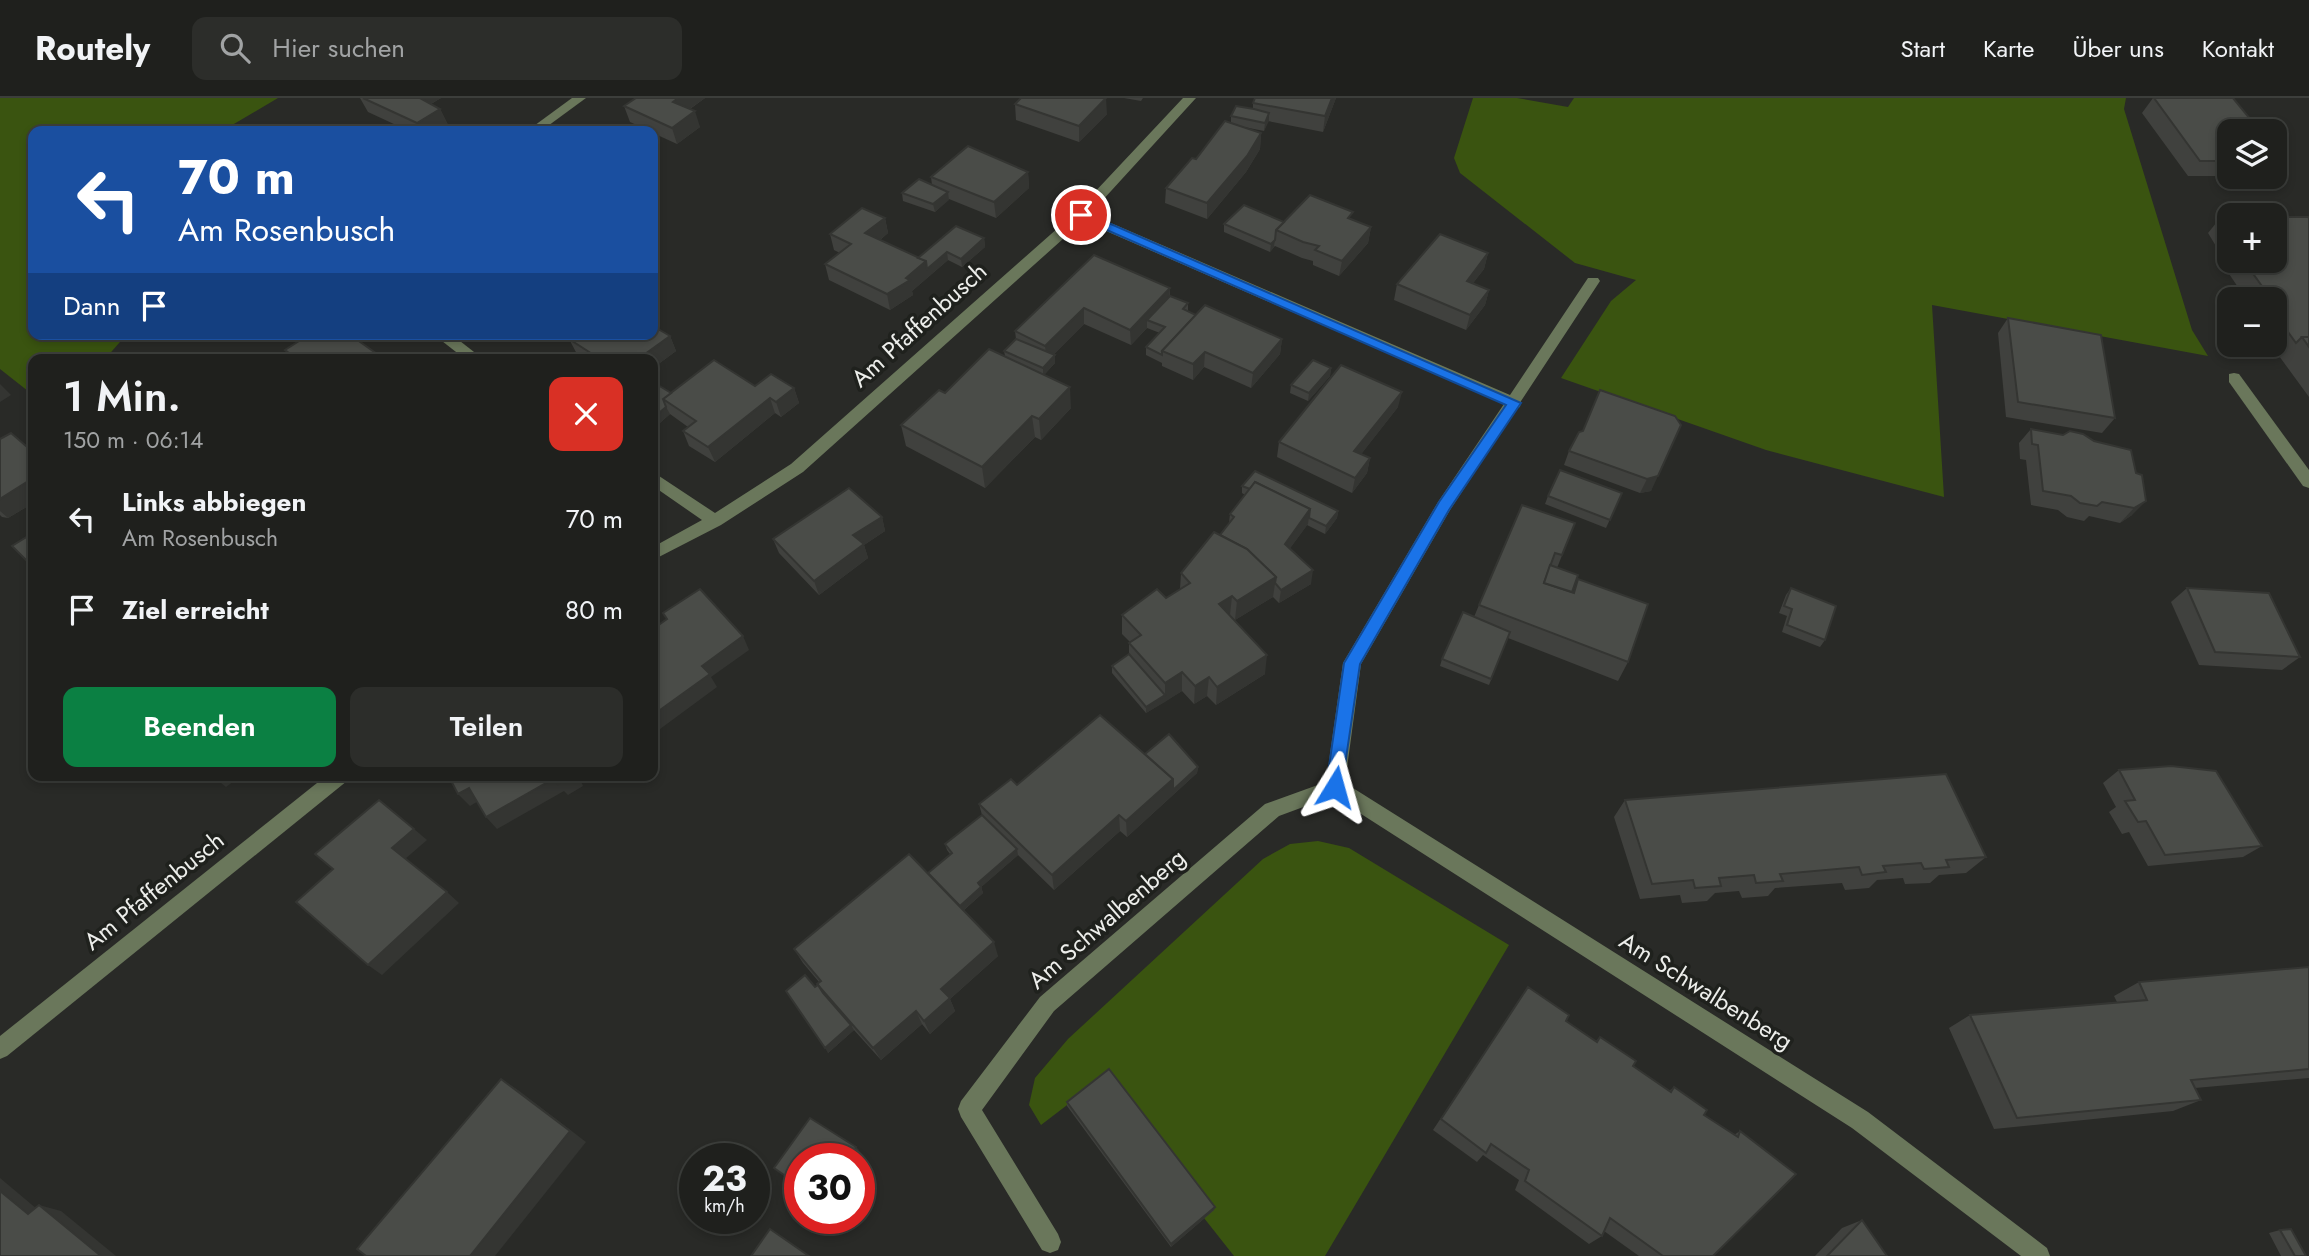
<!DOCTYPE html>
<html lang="de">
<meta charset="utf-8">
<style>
:root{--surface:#1f201d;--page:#2c2d2a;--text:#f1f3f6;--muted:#a1a3a4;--line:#3c3e3b;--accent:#0b8043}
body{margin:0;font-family:Jost,sans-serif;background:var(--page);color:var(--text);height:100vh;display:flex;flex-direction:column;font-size:26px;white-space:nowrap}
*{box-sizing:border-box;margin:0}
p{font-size:23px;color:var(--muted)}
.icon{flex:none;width:38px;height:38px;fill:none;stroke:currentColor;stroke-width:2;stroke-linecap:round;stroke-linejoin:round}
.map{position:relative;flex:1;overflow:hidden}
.sheet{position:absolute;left:28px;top:256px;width:630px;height:427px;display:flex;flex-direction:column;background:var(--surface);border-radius:14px;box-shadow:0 4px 10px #0003,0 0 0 2px var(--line)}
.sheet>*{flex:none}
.hud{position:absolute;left:28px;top:28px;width:630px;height:214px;border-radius:14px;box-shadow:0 4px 10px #0003,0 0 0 2px var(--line);background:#1a4fa0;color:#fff;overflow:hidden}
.tools{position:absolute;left:2217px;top:21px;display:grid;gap:14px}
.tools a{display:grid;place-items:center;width:70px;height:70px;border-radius:14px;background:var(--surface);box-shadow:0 4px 10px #0003,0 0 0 2px var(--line);font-size:35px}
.speed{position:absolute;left:679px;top:1045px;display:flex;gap:14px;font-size:35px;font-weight:700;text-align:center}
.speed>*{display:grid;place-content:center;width:91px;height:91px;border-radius:50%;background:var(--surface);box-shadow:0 4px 10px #0003,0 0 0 2px var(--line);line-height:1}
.speed small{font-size:18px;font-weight:400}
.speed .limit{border:10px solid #d22;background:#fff;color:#111}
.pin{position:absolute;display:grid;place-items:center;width:60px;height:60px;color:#fff;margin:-30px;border:4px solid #fff;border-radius:50%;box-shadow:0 2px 7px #0007}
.me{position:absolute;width:77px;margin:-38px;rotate:8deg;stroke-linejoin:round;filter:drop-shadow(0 0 5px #0008)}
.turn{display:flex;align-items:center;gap:24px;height:147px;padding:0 35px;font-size:32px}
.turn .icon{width:91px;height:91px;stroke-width:2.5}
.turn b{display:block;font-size:49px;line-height:60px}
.then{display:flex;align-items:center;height:66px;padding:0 35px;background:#0003;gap:14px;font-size:26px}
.round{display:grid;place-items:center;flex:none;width:74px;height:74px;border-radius:14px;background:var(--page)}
.head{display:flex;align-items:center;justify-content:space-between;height:119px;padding:0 35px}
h1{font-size:42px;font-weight:600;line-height:52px}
.cta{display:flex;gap:14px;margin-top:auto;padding:14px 35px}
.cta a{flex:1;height:80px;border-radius:14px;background:var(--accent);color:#fff;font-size:28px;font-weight:600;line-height:80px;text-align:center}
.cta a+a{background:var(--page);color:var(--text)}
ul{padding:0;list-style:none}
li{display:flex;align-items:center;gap:21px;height:91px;padding:0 35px}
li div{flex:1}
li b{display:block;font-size:26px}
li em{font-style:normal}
header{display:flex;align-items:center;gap:42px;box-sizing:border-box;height:98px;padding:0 35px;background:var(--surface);border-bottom:2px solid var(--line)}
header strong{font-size:33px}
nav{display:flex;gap:38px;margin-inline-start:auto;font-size:24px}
.search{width:490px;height:63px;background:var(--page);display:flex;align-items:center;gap:18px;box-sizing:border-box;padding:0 24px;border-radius:14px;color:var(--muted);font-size:26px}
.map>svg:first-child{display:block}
</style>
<header>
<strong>Routely</strong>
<div class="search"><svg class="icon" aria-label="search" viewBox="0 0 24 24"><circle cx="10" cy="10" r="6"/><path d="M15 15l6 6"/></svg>Hier suchen</div>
<nav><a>Start</a><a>Karte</a><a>Über uns</a><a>Kontakt</a></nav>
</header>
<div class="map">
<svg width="2309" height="1158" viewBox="0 0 2309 1158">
<rect width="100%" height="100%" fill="#292a27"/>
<!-- green -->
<g fill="#3a5410">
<path d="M0,0H278L222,33H33V236H127L105,261H33V297L0,271Z"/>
<path d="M1473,0H1517L1568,9L1574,0H2126L2124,11L2192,232L2208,258L1932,207L1944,399L1766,352L1561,280L1611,203L1636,182L1575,165L1460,75L1454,60Z"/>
<path d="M1318,743L1349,750L1509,847L1325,1158H1234L1204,1120L1109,975L1041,1027L1029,1007L1035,980L1068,941L1263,761L1290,746Z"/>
</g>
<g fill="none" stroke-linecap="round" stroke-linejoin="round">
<!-- minor -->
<g fill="#6a775b" fill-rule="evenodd">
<path d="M572,0H586L541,33H527Z"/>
<path d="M1183,0H1196L1090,116L1510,297L1588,180H1598L1600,183L1521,303L1520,309L1517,310L1450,412L1361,566L1345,685L1868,1014L2047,1150L2050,1158H2021L1852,1030L1333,698L1279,718L1054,913L982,1012L1058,1136L1061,1144L1058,1152L1050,1155L1042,1152L961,1019L958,1011L961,1003L1040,899L1265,706L1326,684L1343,565L1438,404L1504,306L1083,123L803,374L721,427L653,462V449L702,422L653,388V374L715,415L791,366L1076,114Z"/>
<path d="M433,236H451L483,261H465Z"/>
<path d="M2234,275L2239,276L2309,372V390L2303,388L2229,284V276Z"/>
<path d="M327,677H350L347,683L7,958L0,961V938Z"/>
</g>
</g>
<!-- wall -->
<g fill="#40413e">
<path d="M360,0H441L431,6L440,11L448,27L437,33H409L368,14Z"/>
<path d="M636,0H705L690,11L700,29L677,46L653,35V33H650L630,24L624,8Z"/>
<path d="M1124,0H1143L1141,3Z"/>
<path d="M1255,0H1336L1323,34L1268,23L1264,33L1239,28L1261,35L1260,51L1246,74L1207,121L1165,105L1166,90L1231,25V18L1253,11V5Z"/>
<path d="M2153,0H2233L2230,33V78H2188L2142,15Z"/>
<path d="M1015,6L1107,16L1079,44L1016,22Z"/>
<path d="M2275,52L2283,62L2275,72Z"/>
<path d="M1028,74L1029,90L996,120L949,101L935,114L903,103L902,95L932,87L931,79Z"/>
<path d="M2221,119H2230V163H2275L2309,120V299L2271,247H2275V201H2246L2219,161L2222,158L2208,135Z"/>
<path d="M885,120L888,135L880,142L918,160L984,140L985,149L962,169L948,162L912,193L913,197L890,212L829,182L825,166L840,155L834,152L830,136Z"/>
<path d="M1352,122L1371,129L1368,145L1339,178L1313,167V163L1302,160L1275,148L1270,154L1224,134V126Z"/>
<path d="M1488,155L1484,171L1473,185L1489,192L1485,207L1466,232L1394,202L1397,186Z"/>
<path d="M1094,157L1170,190V198L1188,205V213L1196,217L1282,241L1280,256L1251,290L1204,269L1193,282L1162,268V265L1146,257V249L1160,235L1147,230L1131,247L1084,226L1053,257L1055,265L1044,277L1071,310L1041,342L1035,339L985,390L906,348L901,327L945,295L1005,258L1004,253L1016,241L1015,233Z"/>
<path d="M2008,220L2115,320L2102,335L2006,319L1998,235Z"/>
<path d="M310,236H354L357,242L377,256L380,261H292L285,252Z"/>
<path d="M670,238L676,253L653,270V261H584L577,256L569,241Z"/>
<path d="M1331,270L1330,278L1308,303L1290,295L1291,287Z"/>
<path d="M653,284L671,295L755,288L794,290L799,305L781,319L775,315L715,364L689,348L683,333L688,329L670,316L653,331Z"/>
<path d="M1398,309L1361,356L1370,360L1367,375L1352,395L1277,359L1279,344Z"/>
<path d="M1675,318L1651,393L1640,395L1564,367L1569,353Z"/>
<path d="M2031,331L2136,375L2142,377L2132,417L2120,425L2089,418L2084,423L2067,419L2058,412L2031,407L2026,362L2020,361L2019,345Z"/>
<path d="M0,341L33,354V405L8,420L2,419L0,417Z"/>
<path d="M1242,388L1338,413L1337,420L1325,436L1307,427L1290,450L1311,486L1279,505L1273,499L1235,522L1230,517L1265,576L1216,607L1207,598L1194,606L1182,593L1146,615L1112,575V568L1129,556V545L1130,544L1122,536V517L1166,500L1180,491L1181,475L1220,437L1229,425L1230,416L1245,397L1242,395Z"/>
<path d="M1622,395L1606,430L1545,406L1548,398Z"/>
<path d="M882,419L885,433L864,447L868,460L819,497L779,455L773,441Z"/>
<path d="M1575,425L1557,470L1573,494L1578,481L1628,564L1618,583L1508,540L1489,587L1440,568L1442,561L1474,519L1479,507Z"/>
<path d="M1791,490L1825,542L1820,549L1782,534L1787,518L1779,515L1786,497Z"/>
<path d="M2187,490L2300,559L2282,572L2199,567L2171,504Z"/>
<path d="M1145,656L1198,669L1197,675L1127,739L1120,733L1054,792L1018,757L981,789L983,795L964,812L998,858L950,901L955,913L930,936L922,926L881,962L854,932L828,955L815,889L819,884L803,865L794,851L928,775L950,756L947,752L945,746L982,717L979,706L1017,687Z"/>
<path d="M2119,672L2262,748L2243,759L2148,768L2129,734L2122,736L2109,714L2116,709L2103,685Z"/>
<path d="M1625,702L1986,759L1966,775L1939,777L1930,785L1905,786L1903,780L1877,782L1869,790L1845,792L1842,785L1775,790L1768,798L1742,800L1739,793L1715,795L1707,803L1682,805L1680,797L1640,801L1614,719Z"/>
<path d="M2309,869V980L2195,990L2201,1002L2173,1013L1994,1031L1949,930L1970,917L2117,904L2114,898L2139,884Z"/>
<path d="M1528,889L1566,923L1596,943L1600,939L1633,968L1669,993L1674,989L1704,1017L1734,1037L1740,1033L1713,1158H1639L1604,1133L1602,1138L1589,1146L1515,1092L1519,1082L1483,1057L1477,1064L1433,1032Z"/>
<path d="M1067,1004L1214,1112L1171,1149L1067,1008Z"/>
<path d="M1862,1122L1887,1158H1815L1842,1130Z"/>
<path d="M2280,1132L2306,1158H2281L2269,1135Z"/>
</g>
<!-- shaded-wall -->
<g fill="#343532">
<path d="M414,0H441L420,12Z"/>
<path d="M678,0H705L678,19L673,4Z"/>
<path d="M1106,0L1107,16L1079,44V28Z"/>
<path d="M1332,0H1336L1323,34L1325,18Z"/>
<path d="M440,11L448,27L437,33H421L417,25Z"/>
<path d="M695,13L700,29L677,46L672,30Z"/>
<path d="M1269,15V23L1264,33L1265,25Z"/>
<path d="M1261,35L1260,51L1246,74L1207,121V105Z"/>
<path d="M1028,74L1029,90L996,120L994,104Z"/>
<path d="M948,94L949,102L935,114L933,106Z"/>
<path d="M885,120L888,135L869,151L865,135Z"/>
<path d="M1371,129L1368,145L1339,178L1342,163Z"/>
<path d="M984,140L985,149L962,169L961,161Z"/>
<path d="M1275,142L1274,148H1275L1270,154L1271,146Z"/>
<path d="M947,154L948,162L912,193L913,197L890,212L887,196L926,163Z"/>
<path d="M1488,155L1484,171L1463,198L1467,183Z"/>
<path d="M1170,190L1169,206L1147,222V230L1131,247L1130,232Z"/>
<path d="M1489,192L1485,207L1466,232L1470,217Z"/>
<path d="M1084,210V226L1047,263L1045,248Z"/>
<path d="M670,238L676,253L653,270V261H638Z"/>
<path d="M1282,241L1280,256L1251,290L1253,275Z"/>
<path d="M1205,254L1204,269L1193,282V266Z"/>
<path d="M377,256L380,261H370Z"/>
<path d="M1055,257V265L1043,278V270Z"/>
<path d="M1331,270L1330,278L1308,303L1309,295Z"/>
<path d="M0,286L11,297L0,304Z"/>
<path d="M1070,289L1071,310L1041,342L1039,321Z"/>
<path d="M794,290L799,305L781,319L776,304Z"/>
<path d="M1402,294L1398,309L1352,368L1354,353Z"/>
<path d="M770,300L775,315L715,364L708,349Z"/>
<path d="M666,309L670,316L653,331V320Z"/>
<path d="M1032,318L1035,339L985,390L982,369Z"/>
<path d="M1370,360L1367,375L1352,395L1355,380Z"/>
<path d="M1658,378L1651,393L1640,395L1647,381Z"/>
<path d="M33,380V405L8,420L0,413V401Z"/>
<path d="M2146,403L2132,417L2120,425L2134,410Z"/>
<path d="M1310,411L1308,426L1283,460L1285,446Z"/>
<path d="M1338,413L1337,420L1325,436L1326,428Z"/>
<path d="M882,419L885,433L864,447L868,460L819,497L814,483L853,437Z"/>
<path d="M1313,472L1311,486L1279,505L1281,492Z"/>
<path d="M1276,479L1273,499L1235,522L1237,503Z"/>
<path d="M1232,498L1230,517L1218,525L1219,506Z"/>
<path d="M743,538L749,552L711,579L717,589L660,631L653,620V617L702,568Z"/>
<path d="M1267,557L1265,576L1216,607L1217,589Z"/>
<path d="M1182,574V593L1165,604V585Z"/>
<path d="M1209,579L1207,598L1194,606L1195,588Z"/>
<path d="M1165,597V604L1146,615V609Z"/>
<path d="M1198,669L1197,675L1127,739L1126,723L1173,681Z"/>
<path d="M211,677H242L226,689Z"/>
<path d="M571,677H587L580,681L583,688L568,697L564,693L497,731L486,719L555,680Z"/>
<path d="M469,690L480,702L470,708L458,696Z"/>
<path d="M1119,717L1120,733L1054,792L1052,777Z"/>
<path d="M414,731L427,742L405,761L392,750Z"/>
<path d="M1017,751L1018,757L979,791L978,785Z"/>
<path d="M981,789L983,795L958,817L957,811Z"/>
<path d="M447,794L459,805L382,877L368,867Z"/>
<path d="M994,844L998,858L950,901L955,913L930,936L924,923L941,891Z"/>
<path d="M916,913L922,926L881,962L873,950Z"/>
<path d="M851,927L854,932L828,955L825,950Z"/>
<path d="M501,981L518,992L586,1044L495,1158H470Z"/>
<path d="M856,1049L859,1052L853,1060H848Z"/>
<path d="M0,1080L50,1122L28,1116L0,1093Z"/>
<path d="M39,1107L61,1113L116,1158H101Z"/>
<path d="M1215,1109L1214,1112L1171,1149V1146Z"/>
</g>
<!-- building -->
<g fill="#4a4c48" stroke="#343532" stroke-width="2">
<path d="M363,0H420L440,11L417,25Z"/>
<path d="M636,0H678L673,4L695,13L672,30L624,8Z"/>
<path d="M1021,0H1106L1079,28L1015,6Z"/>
<path d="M1255,0H1332L1325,18L1253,5Z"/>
<path d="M2154,0H2233L2260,33H2230V63H2200Z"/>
<path d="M1236,8L1254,11L1269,15L1265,25L1231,18Z"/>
<path d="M1225,23L1261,35L1247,58L1207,105L1166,90L1192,60L1196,61Z"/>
<path d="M450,28L461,33H440Z"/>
<path d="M968,48L1028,74L994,104L931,79Z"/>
<path d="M2275,52L2283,62H2275Z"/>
<path d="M919,81L948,94L933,106L902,95Z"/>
<path d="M1310,97L1353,114L1348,120L1371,129L1342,163L1315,152L1319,148L1303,144L1276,132Z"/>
<path d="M1244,107L1284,124L1276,132L1275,142L1271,146L1224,126Z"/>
<path d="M862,110L885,120L865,135L926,163L906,180L910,182L887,196L825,166L851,146L830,136Z"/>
<path d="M2221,119H2230V133Z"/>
<path d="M2275,119H2308L2309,120V239H2302L2296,245L2275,216V201H2264L2258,192L2264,191L2244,163H2275Z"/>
<path d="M956,128L984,140L961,161L947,154L927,171L926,163L918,160Z"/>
<path d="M1440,136L1488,155L1467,183L1489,192L1470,217L1397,186Z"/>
<path d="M1094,157L1170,190L1130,232L1084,210L1045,248L1015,233Z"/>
<path d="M1170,198L1188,205L1183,211L1196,217L1162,253V257L1146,249L1165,229L1147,222Z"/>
<path d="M1205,207L1282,241L1253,275L1205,254L1193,266L1162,253Z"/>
<path d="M2008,220L2101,237L2115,320L2018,304Z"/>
<path d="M653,228L670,238L638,261H606L600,257L597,259L569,241L575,236H653Z"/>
<path d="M310,236H349L377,256L370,261H297L285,252Z"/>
<path d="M2302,239H2309V249Z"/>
<path d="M1016,241L1055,257L1043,270L1004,253Z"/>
<path d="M989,251L1070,289L1039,321L1032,318L982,369L901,327L939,292L945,295Z"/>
<path d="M714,262L755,288L771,276L794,290L776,304L770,300L708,349L683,333L696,323L663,301Z"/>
<path d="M1313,262L1331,270L1309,295L1291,287Z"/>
<path d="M1341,267L1402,294L1354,353L1370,360L1355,380L1279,344Z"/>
<path d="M653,284L671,295L663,301L666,309L653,320Z"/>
<path d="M1600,292L1675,318L1681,327L1658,378L1647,381L1569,353L1579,334L1583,333Z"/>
<path d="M2031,331L2063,337L2070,333L2083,336L2094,343L2131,352L2136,375L2142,377L2146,403L2134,410L2102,404L2097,408L2080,405L2071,398L2043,393L2038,347L2032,346Z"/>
<path d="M11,335L33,354V380L0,401V341Z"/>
<path d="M1560,372L1622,395L1610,422L1548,398Z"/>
<path d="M1255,373L1338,413L1326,428L1309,420L1310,411L1255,384L1250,391L1242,388Z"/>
<path d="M1255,384L1310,411L1285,446L1313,472L1281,492L1275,485L1276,479L1247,451L1220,437L1234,419L1230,416Z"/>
<path d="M849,390L882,419L853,437L864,446L814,483L773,441Z"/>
<path d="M1522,407L1575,425L1562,457L1555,455L1544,485L1574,495L1578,481L1648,506L1628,564L1479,507Z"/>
<path d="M1214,434L1247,451L1276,479L1237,503L1232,498L1219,506L1267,557L1217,589L1209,579L1195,588L1182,574L1165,585L1129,545L1141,537L1122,517L1157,491L1166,500L1190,485L1181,475Z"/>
<path d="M33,435V469L12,448Z"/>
<path d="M1550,467L1578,477L1572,494L1544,485Z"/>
<path d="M1791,490L1836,508L1825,542L1787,527L1792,511L1784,508Z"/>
<path d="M2187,490L2269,495L2300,559L2215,554Z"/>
<path d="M700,491L743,538L702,568L710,576L653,617V531L667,521L663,515Z"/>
<path d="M1463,514L1510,534L1491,581L1442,561Z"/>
<path d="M1129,556L1165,597L1146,609L1112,568Z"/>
<path d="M1100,617L1173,681L1126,723L1119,717L1052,777L979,706L1011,681L1017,687Z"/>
<path d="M1169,636L1198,669L1173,692V681L1145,656Z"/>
<path d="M2171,668L2216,673L2262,748L2165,757L2146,723L2138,724L2125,703L2135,702L2119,672Z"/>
<path d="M1946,676L1986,759L1946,762L1949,769L1924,771L1921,765L1883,768L1886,774L1862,777L1859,769L1780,776L1783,783L1756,785L1754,777L1719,780L1721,788L1695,790L1693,782L1652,786L1625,702Z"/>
<path d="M448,677H571L558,686L555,680L486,719L469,690L458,696Z"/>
<path d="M379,702L414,731L392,750L447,794L368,867L296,804L333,771L315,756Z"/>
<path d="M982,717L1017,751L978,785L981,789L960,808L928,775L952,755L945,746Z"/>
<path d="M909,756L994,844L941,891L950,900L924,923L916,913L873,950L817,886L821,883L794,851Z"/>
<path d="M2309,869V971L2191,982L2201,1002L2017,1020L1970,917L2147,902L2139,884Z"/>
<path d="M805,877L815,889L818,887L823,895L851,927L825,950L786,893Z"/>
<path d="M1528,889L1569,917L1566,923L1597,944L1600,939L1636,963L1633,968L1671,994L1674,989L1707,1012L1704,1017L1738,1039L1740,1033L1796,1076L1713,1158H1663L1610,1120L1602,1138L1525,1083L1529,1072L1491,1046L1486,1055L1441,1021Z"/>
<path d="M1109,971L1215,1109L1171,1146L1067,1004Z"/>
<path d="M501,981L570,1033L470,1158H366L357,1151Z"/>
<path d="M810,1020L856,1049L848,1060H800V1088L774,1070Z"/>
<path d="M0,1093L28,1116L39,1107L101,1158H0Z"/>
<path d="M1862,1122L1887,1158H1827Z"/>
<path d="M770,1131L809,1158H751Z"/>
<path d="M2291,1131L2306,1158H2295L2280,1132Z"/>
</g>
<!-- route -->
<path fill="#1a73e8" stroke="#114b97" stroke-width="2" d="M1081,113L1521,305L1449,412L1360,566L1341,694H1329L1326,689L1344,565L1439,404L1506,307L1077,119V114Z"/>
<g text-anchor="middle" stroke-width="7" stroke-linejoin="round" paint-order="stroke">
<!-- street labels -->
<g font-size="24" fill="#edeeeb" stroke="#1f211d">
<text transform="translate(919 227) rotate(-42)" y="8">Am Pfaffenbusch</text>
<text transform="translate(154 793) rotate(-39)" y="8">Am Pfaffenbusch</text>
<text transform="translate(1107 821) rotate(-41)" y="8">Am Schwalbenberg</text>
<text transform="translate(1706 893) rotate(32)" y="8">Am Schwalbenberg</text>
</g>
</g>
</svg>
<div class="tools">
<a><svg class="icon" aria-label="layers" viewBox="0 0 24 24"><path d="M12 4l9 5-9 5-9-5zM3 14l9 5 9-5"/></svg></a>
<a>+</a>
<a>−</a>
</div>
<div class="speed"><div>23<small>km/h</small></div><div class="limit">30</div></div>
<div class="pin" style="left:1081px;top:117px;background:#d93025"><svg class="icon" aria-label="arrive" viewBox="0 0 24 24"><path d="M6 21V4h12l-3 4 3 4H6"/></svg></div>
<svg class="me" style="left:1335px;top:689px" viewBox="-20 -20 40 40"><path d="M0-17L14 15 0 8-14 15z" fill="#1a73e8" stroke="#fff" stroke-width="4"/></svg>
<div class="hud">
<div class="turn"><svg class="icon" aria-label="left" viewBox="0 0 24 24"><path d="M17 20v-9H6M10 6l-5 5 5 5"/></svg><div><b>70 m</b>Am Rosenbusch</div></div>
<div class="then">Dann<svg class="icon" aria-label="arrive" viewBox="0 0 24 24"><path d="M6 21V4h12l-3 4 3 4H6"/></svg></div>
</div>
<section class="sheet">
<div class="head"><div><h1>1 Min.</h1><p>150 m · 06:14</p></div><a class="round" style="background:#d93025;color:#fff"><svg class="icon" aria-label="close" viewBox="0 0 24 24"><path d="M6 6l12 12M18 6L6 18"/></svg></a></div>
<ul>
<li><svg class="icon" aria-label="left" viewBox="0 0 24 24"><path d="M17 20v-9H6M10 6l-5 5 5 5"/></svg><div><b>Links abbiegen</b><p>Am Rosenbusch</p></div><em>70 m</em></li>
<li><svg class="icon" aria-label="arrive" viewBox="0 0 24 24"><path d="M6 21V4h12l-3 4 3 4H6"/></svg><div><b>Ziel erreicht</b></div><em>80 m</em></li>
</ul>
<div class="cta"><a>Beenden</a><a>Teilen</a></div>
</section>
</div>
